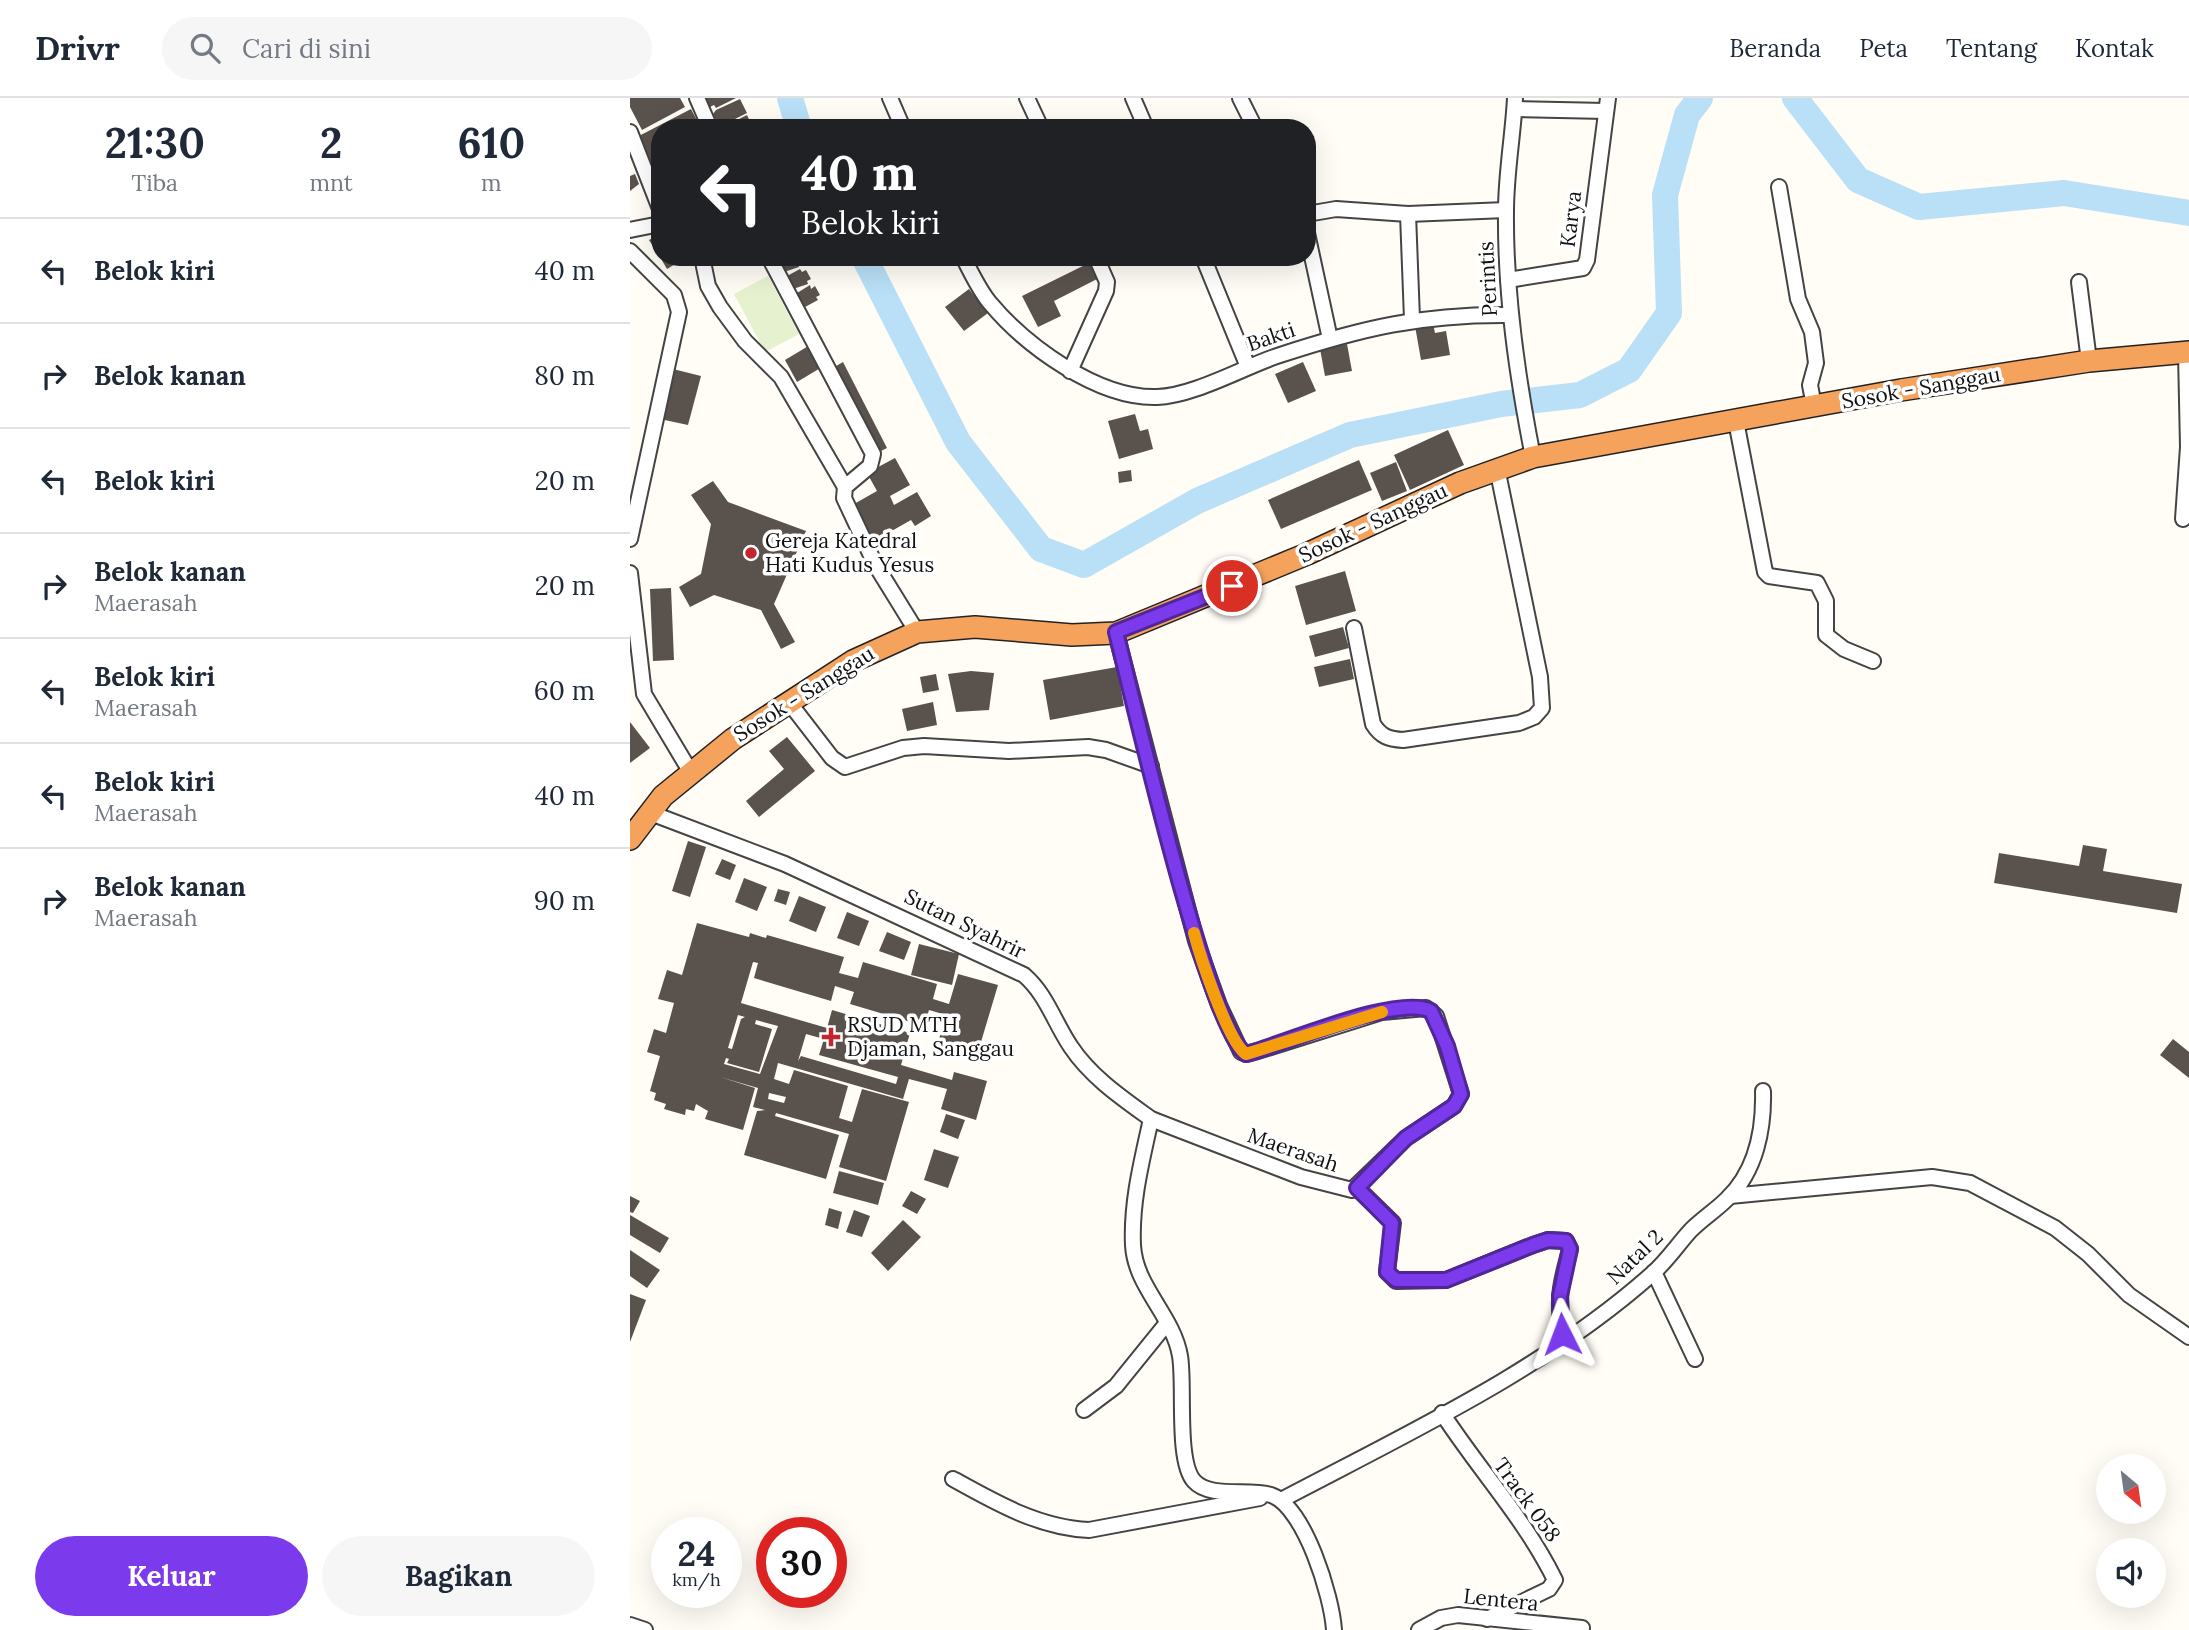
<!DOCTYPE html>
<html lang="id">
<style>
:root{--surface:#fff;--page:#f6f6f7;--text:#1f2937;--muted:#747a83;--line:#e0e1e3;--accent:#7c3aed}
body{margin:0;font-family:Lora,serif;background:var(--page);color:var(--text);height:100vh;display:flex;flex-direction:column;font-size:26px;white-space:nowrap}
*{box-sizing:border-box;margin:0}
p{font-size:23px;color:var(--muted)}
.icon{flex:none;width:38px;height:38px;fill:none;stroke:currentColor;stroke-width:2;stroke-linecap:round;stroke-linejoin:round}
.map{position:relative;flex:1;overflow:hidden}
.panel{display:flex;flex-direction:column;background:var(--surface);width:630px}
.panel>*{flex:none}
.guide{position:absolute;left:21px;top:21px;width:665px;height:147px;border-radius:28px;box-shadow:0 7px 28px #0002;background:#202124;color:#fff;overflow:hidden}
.needle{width:46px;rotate:151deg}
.controls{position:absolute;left:1466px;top:1356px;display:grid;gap:14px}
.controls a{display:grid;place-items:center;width:70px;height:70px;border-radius:50%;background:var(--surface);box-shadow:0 7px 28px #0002;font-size:35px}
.speed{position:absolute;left:21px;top:1419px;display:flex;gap:14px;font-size:35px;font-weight:700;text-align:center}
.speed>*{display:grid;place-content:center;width:91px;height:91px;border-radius:50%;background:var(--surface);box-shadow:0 7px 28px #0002;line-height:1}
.speed small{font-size:18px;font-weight:400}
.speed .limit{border:10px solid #d22;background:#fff;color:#111}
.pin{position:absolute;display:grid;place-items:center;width:60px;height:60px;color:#fff;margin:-30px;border:4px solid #fff;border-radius:50%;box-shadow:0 2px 7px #0007}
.me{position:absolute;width:77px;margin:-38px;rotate:357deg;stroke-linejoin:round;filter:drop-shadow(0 0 5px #0008)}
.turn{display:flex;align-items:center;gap:24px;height:147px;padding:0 35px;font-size:32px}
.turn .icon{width:91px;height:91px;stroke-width:2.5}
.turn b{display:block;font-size:49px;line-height:60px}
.eta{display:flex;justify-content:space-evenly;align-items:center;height:119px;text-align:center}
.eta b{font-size:42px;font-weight:700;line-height:49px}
.action{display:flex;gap:14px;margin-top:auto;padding:14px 35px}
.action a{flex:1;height:80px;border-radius:42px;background:var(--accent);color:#fff;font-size:28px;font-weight:700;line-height:80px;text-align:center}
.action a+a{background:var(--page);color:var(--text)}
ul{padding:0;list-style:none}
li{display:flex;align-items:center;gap:21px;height:105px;padding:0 35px;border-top:2px solid var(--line)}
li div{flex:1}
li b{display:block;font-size:26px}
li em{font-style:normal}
header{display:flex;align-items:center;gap:42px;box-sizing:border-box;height:98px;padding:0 35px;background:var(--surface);border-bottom:2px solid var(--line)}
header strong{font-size:33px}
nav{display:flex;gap:38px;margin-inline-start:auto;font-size:24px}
.search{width:490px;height:63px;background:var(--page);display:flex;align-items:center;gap:18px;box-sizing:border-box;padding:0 24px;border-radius:38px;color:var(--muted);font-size:26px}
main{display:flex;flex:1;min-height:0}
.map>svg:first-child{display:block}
</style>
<header>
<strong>Drivr</strong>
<div class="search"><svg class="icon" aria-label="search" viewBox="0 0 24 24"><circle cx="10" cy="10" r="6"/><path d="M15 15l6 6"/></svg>Cari di sini</div>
<nav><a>Beranda</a><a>Peta</a><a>Tentang</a><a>Kontak</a></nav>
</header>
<main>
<section class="panel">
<div class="eta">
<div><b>21:30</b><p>Tiba</p></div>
<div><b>2</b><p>mnt</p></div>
<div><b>610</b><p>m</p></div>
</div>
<ul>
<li><svg class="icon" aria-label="left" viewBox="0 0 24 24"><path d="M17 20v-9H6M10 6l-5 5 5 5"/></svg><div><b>Belok kiri</b></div><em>40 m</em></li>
<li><svg class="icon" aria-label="right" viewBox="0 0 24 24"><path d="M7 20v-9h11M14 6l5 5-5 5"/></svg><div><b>Belok kanan</b></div><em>80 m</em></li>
<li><svg class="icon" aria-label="left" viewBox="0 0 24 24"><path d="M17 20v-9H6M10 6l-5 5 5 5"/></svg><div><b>Belok kiri</b></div><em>20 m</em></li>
<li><svg class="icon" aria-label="right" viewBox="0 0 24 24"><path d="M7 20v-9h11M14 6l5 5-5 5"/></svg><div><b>Belok kanan</b><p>Maerasah</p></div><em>20 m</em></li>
<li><svg class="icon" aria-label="left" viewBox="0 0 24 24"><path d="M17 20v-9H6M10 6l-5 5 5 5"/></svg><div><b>Belok kiri</b><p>Maerasah</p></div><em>60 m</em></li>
<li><svg class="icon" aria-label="left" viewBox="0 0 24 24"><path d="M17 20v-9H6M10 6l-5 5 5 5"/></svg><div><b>Belok kiri</b><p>Maerasah</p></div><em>40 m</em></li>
<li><svg class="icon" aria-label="right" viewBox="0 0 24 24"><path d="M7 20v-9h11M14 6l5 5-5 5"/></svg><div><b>Belok kanan</b><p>Maerasah</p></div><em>90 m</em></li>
</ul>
<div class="action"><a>Keluar</a><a>Bagikan</a></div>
</section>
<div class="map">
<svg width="1559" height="1532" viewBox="0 0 1559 1532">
<rect width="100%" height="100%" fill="#fffdf5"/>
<!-- pitch -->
<path fill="#e6f2cf" d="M138,178L169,236L135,254L104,196Z"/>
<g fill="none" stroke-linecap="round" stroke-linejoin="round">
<!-- river -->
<g stroke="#b9e0f7" stroke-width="26">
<path d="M160,0L169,30"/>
<path d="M1165,0L1228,82L1289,109L1434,95L1559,115"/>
<path d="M234,159L328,344L411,451L454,467L567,403L720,337L871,306L950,297L999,272L1039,215L1035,97L1057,17L1070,0"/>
</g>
</g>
<!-- building -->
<g fill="#5a524d" fill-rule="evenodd">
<path d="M0,0H50L55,9L12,32L0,9Z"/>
<path d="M76,0H106L86,10L84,7L80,9Z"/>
<path d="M110,1L117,15L93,27L91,23L88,25L83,16L86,12Z"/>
<path d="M61,11L71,30H30V87L5,40Z"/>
<path d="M117,17L123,30H91Z"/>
<path d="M5,76L9,86L0,93V78Z"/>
<path d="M30,136V159L19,142Z"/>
<path d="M30,159H57L37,171Z"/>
<path d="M152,159H170L172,164L168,166L169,169L151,175L147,166Z"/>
<path d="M463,163L471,179L424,203L431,218L408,229L392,198Z"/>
<path d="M170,171L172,174L176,172L181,181L177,183L178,186L160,192L155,183L159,181L157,178Z"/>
<path d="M180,187L181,191L185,188L190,197L186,199L188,202L175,209L173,206L170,208L165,199L168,197L167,195Z"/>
<path d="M339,191L358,215L334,233L315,209Z"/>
<path d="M803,225L805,235L816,233L820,257L791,262L785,228Z"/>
<path d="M185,244L197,266L167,284L155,262Z"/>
<path d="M717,246L722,273L695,278L690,251Z"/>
<path d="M213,264L257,350L245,356L201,271Z"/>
<path d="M673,264L686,293L658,305L645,276Z"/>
<path d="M43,271L71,278L58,327L30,321Z"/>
<path d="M505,316L510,333L518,331L523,351L489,361L478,323Z"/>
<path d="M818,332L834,367L780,392L764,357Z"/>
<path d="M265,360L280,387L260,398L264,407L287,394L301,418L285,428L281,422L244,443L224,406L247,393L237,375Z"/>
<path d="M729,362L742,392L651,431L638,402Z"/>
<path d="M766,364L777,393L752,403L740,375Z"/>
<path d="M501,372L502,383L489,385L488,374Z"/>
<path d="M83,383L98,404L176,433L144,506L165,544L151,551L131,512L84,497L60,509L49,489L71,476L81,426L61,397Z"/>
<path d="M715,473L726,513L676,527L665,488Z"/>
<path d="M41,490L44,562L23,563L20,491Z"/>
<path d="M713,529L719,550L685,559L679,538Z"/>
<path d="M720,561L724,581L689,589L684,569Z"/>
<path d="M487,569L494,608L420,622L413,582Z"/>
<path d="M341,573L364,575L359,612L326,614L318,576Z"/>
<path d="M306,576L309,592L293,595L290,579Z"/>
<path d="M303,604L307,627L277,633L272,611Z"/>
<path d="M0,624L20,650L0,665Z"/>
<path d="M157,639L185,673L129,719L116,703L154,671L139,653Z"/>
<path d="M58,743L76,749L60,799L42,793Z"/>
<path d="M1453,747L1477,751L1473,773L1552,786L1547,815L1364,785L1369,755L1449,768Z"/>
<path d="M92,761L106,767L100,782L85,776Z"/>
<path d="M114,780L137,789L127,813L105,804Z"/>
<path d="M148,791L160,794L156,807L144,803Z"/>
<path d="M169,798L196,809L186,834L159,823Z"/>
<path d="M217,814L239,823L229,848L207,840Z"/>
<path d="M67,825L119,839L120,835L136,840L137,837L214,859L209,875L228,880L233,864L307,886L303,901L319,906L328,876L368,887L345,964L306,952L316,917L299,912L294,928L220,906L224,894L205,888L201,903L124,880L128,865L123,864L111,905L197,930L202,912L280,935L271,967L322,982L324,974L357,983L346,1022L311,1011L317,991L279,981L273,1001L148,965L144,981L159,986L164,972L218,988L209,1020L222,1024L232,991L279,1004L256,1083L209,1069L219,1036L146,1015L145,1018L209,1037L196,1081L114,1057L127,1013L135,1012L123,1009L128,990L90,979L125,990L113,1032L75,1021L78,1013L66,1006L64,1013L56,1011L55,1017L34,1011L36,1006L24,1002L26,995L20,993L30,958L17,954L24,931L36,935L44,905L28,901L37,872L52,877ZM108,917L115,919L111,921L102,951L98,950ZM126,922L148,928L130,976L94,966L96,960L99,961L97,965L129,974L142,931L125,926ZM176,936L194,941L189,957L268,979L266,986L171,958L168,963ZM139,995L156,999L154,1005L138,1001Z"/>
<path d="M257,834L281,844L274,862L249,853Z"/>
<path d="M289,846L329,856L322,887L281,877Z"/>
<path d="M1543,941L1559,954V980L1530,957Z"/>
<path d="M316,1016L335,1022L328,1041L310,1034Z"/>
<path d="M304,1051L329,1059L318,1090L294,1082Z"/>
<path d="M209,1073L254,1085L248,1107L203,1095Z"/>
<path d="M281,1093L296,1101L287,1116L272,1108Z"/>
<path d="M0,1098L10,1103L3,1115L0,1114Z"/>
<path d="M199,1110L212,1114L208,1131L195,1127Z"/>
<path d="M224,1112L240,1118L232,1139L216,1134Z"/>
<path d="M0,1117L39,1140L30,1155L0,1137Z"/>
<path d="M273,1122L291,1139L258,1173L241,1155Z"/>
<path d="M0,1152L30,1172L17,1190L0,1178Z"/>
<path d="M0,1196L16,1202L0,1244Z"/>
</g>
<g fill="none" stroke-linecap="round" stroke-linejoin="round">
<!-- minor casing -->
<g stroke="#444" stroke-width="18">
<g id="minor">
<path d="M67,0L80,30"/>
<path d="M260,0L273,30"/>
<path d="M397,0L411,30"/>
<path d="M503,0L516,30"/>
<path d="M610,0L625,30"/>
<path d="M885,0C883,38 876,75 876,113C875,196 887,278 903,359"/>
<path d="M885,11L976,13"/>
<path d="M0,34L30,111"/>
<path d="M1149,89L1168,201L1182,234L1186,265L1180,287L1184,308"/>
<path d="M677,116L706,111L778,116L876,112"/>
<path d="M778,116L782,221"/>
<path d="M0,132L30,126"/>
<path d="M677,135L700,241"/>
<path d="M0,153L44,197L49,214L0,441"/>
<path d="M72,159L78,188L90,209L115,243L151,279L215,389"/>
<path d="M139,159L243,356L240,368L215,389L214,400L245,466L287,534"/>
<path d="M333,159C341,174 349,192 360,205C396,248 468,301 527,299C563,298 612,270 647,258C732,230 791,216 881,217"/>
<path d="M573,159L618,269"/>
<path d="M878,182L953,170L957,162L978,0"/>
<path d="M1449,184L1459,263"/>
<path d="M440,273L476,193L477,184L466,159"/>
<path d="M1106,323L1135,474L1139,478L1187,485L1196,503V537L1214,551L1243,563"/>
<path d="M1553,421L1558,349L1556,255"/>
<path d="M0,475L14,596L60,673"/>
<path d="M724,530L743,626C751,639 759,641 773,642L889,625L904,619L912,610L910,579L867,370"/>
<path d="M486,535L566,843L589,907L611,954L616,956L628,953L752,914L796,910L806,918L831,996L824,1008L776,1040L722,1092L671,1079L521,1021"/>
<path d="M158,603L202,660L215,669L273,650L294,648L379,653L458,649L476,652L521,668"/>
<path d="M18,714L155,766L394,877C417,897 424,924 441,949C461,979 492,1000 521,1021C512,1062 501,1104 503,1147C505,1189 543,1217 550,1258C555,1287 546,1363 564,1383C580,1401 619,1390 641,1397C675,1409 702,1499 704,1532"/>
<path d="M727,1090L763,1125L757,1174L766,1183L816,1182L903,1147L918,1142L936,1143L940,1151C936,1168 930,1185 930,1202C929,1220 934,1230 928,1248"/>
<path d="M1100,1098L1302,1079L1340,1085L1425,1130L1458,1156L1499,1197L1559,1239"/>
<path d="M1024,1174L1065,1261"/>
<path d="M454,1312L486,1288L537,1225"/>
<path d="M812,1315C849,1372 895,1421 925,1482L919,1491L857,1521"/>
<path d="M323,1381C366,1405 410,1430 459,1432L630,1400"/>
<path d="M651,1402C778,1335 914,1272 1022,1176C1037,1163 1048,1146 1061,1132C1072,1121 1086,1112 1097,1101C1126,1073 1134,1031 1133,993"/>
<path d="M0,1527L15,1532"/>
<path d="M789,1532L811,1520L828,1517L952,1530"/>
</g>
</g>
<!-- highway casing -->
<g stroke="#222" stroke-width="24">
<path id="highway" d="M0,741L33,698L103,641L223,563L287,534L345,529L442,537L486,535L677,456L830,385L903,359L1271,292L1459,263L1559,254"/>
</g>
<!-- minor -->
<use href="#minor" stroke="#fff" stroke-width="14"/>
<!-- highway -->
<use href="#highway" stroke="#f5a25d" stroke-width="21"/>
</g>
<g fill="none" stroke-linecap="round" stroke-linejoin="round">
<!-- route casing -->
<g stroke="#51269a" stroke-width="18">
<path id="route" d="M602,488L486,534C502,597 578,931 616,956C654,946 768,896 801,913L817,948L831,996L824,1008L776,1040L727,1090L762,1125L757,1174L766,1182H816L903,1147L918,1142L936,1143L940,1151L930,1198L932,1236"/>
</g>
<!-- route -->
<use href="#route" stroke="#7c3aed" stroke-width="12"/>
<!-- slow -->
<path stroke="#f59e0b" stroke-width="12" d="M564,835C570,858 598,944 616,956L752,914"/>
</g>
<!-- markers -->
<g fill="#c4262e" stroke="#fff" stroke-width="2.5">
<circle cx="121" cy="455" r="7"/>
<path d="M197.5 928.5h7v7h7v7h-7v7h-7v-7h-7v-7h7z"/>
</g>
<g text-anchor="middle" stroke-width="7" stroke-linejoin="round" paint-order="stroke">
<!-- street labels -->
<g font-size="21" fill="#111" stroke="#fff">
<text transform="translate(941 121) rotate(-83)" y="7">Karya</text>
<text transform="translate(858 181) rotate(-93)" y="7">Perintis</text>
<text transform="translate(641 239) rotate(-19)" y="7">Bakti</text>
<text transform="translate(1291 290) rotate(-10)" y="7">Sosok - Sanggau</text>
<text transform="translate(743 425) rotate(-25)" y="7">Sosok - Sanggau</text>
<text transform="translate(174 596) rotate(-32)" y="7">Sosok - Sanggau</text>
<text transform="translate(335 826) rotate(26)" y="7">Sutan Syahrir</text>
<text transform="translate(663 1052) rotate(19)" y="7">Maerasah</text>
<text transform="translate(1005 1159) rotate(-44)" y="7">Natal 2</text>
<text transform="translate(897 1402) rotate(54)" y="7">Track 058</text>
<text transform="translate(871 1502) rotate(6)" y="7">Lentera</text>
</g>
<!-- poi labels -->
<g font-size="21" fill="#111" stroke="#fff" text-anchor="start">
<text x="135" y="450">Gereja Katedral<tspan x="135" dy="24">Hati Kudus Yesus</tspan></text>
<text x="217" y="934">RSUD MTH<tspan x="217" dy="24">Djaman, Sanggau</tspan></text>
</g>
</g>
</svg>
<div class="controls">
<a><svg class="needle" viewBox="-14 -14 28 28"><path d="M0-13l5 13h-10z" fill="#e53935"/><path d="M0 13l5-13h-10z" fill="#747a83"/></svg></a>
<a><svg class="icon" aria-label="sound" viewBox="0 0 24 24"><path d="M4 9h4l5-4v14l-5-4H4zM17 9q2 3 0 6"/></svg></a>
</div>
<div class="speed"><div>24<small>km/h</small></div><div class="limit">30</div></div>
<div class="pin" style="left:602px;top:488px;background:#d93025"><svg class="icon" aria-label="arrive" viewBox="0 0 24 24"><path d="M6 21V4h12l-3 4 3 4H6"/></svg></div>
<svg class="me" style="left:932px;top:1236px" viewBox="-20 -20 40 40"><path d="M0-17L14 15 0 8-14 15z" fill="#7c3aed" stroke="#fff" stroke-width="4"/></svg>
<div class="guide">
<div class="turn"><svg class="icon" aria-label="left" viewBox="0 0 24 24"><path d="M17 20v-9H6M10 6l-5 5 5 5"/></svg><div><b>40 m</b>Belok kiri</div></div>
</div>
</div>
</main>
